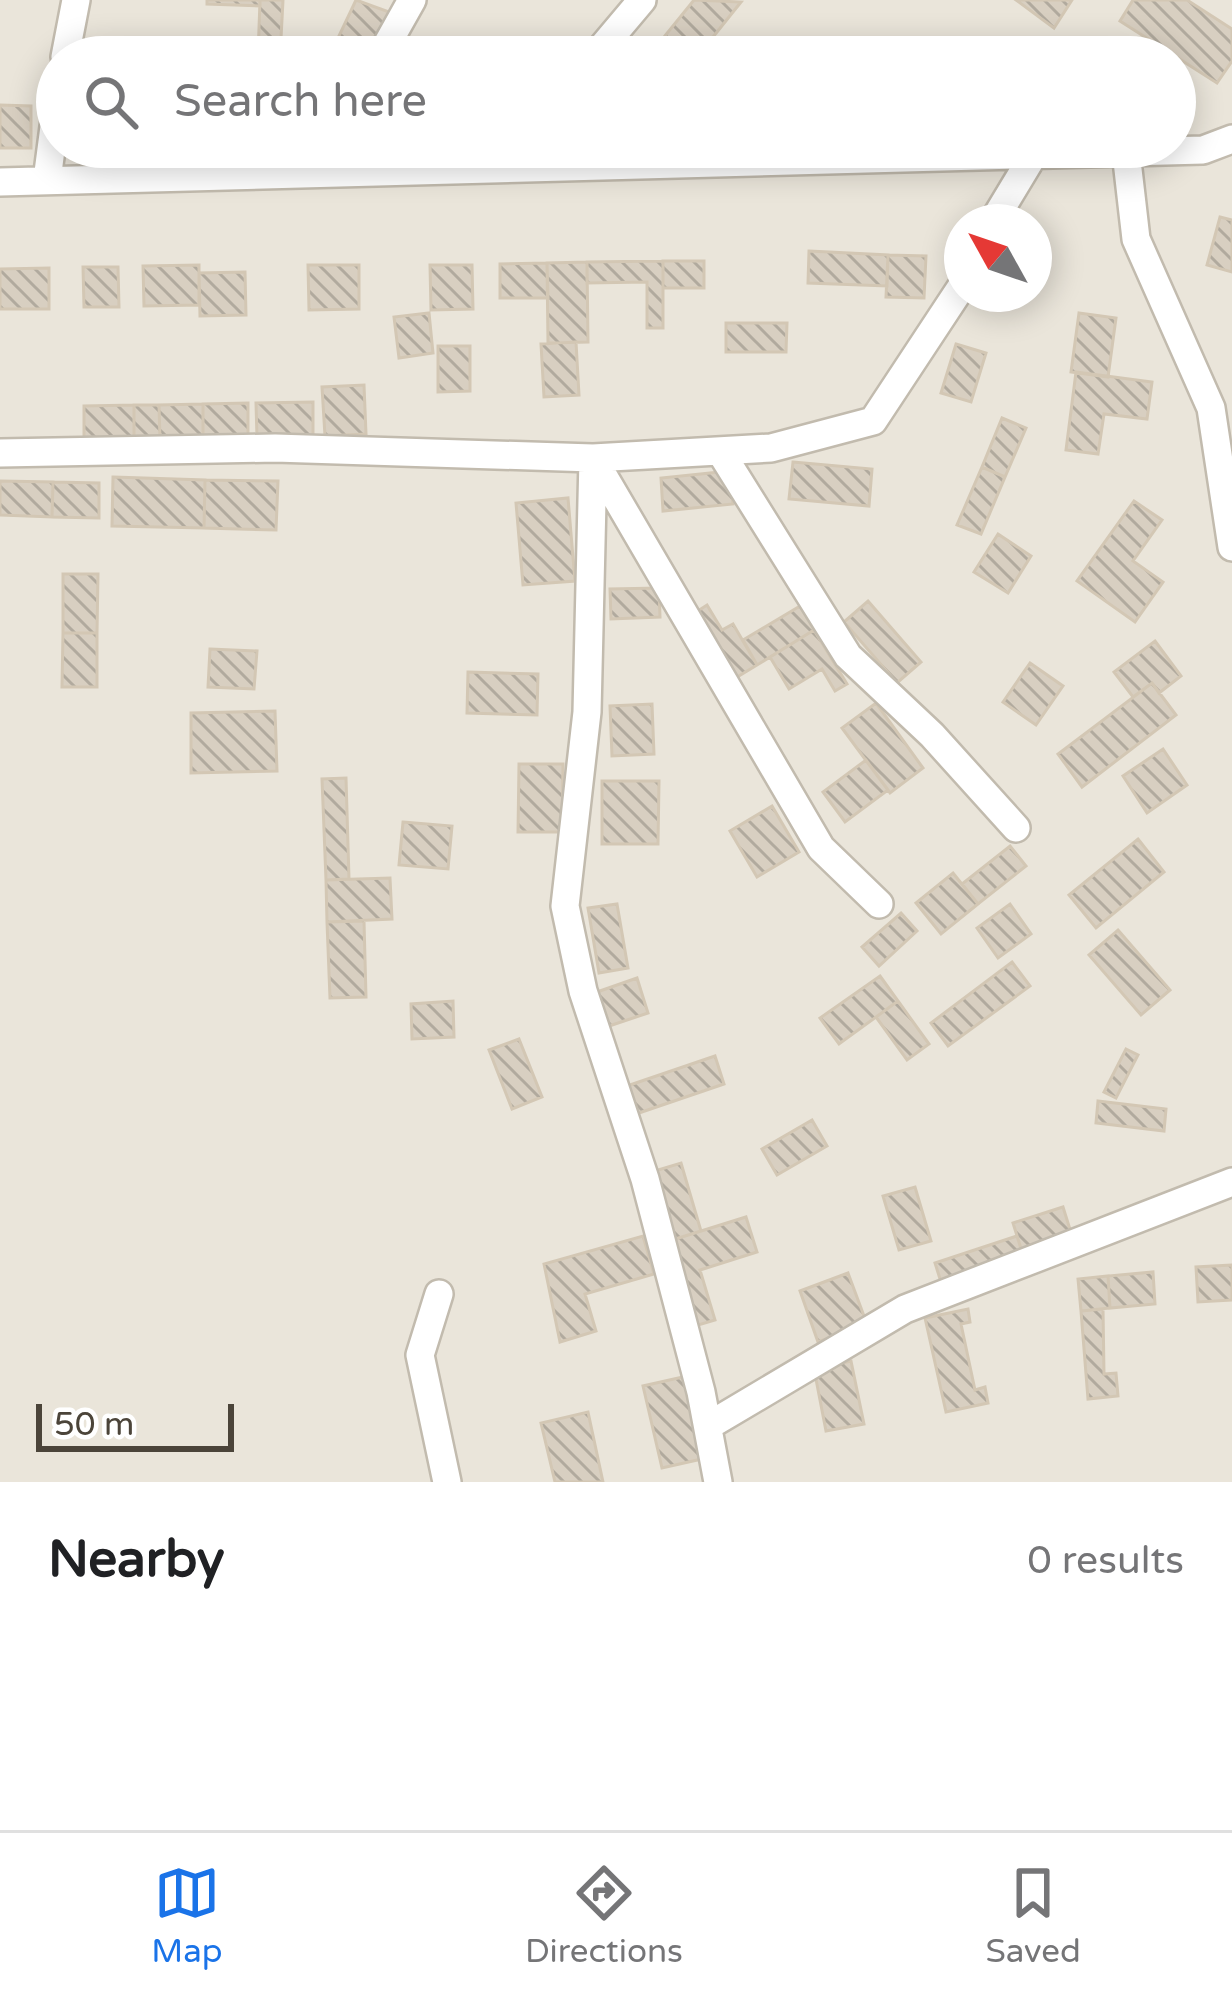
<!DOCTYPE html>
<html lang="en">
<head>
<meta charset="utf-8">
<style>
	body { margin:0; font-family:"Varela Round",sans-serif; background:#f6f6f6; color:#202124 }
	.compass { position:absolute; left:944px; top:204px; width:108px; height:108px; border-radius:50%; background:#fff; box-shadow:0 6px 30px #0003; rotate:310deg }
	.scale { position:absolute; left:36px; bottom:30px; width:198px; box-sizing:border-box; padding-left:12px; border:6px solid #4b4439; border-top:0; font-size:33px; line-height:42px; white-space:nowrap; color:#4b4439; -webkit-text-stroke:9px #fff; paint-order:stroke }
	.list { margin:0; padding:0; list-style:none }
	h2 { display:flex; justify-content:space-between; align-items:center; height:156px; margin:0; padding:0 48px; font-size:51px }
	h2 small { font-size:39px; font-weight:400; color:#757577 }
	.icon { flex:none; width:66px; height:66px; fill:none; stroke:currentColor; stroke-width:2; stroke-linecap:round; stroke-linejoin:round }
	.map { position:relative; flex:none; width:1232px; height:1482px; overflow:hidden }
	.search { position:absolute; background:#fff; box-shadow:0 6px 30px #0003; left:36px; right:36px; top:36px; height:132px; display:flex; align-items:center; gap:30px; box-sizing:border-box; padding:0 42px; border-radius:66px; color:#757577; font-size:45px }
	.sheet { height:348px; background:#fff }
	nav { display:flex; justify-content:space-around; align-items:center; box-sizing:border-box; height:168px; border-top:3px solid #e0e0e0; background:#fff; font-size:33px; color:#757577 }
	nav a { display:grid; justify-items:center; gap:6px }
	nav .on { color:#1a73e8 }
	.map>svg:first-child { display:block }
	.residential { fill:#eae5da; fill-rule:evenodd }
	.building { fill:url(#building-back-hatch); stroke:#d3c7b4; stroke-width:3 }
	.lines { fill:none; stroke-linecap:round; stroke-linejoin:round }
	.minor-casing { stroke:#c2bbae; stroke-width:32 }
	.minor { stroke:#fff; stroke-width:27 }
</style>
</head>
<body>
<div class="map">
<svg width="1232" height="1482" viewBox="0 0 1232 1482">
	<defs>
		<pattern id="building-back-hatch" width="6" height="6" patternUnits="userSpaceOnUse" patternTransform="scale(3)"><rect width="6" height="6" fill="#d8cfc1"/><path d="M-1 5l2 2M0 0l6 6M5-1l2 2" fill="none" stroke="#b1aa9e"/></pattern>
	</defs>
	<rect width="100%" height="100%" fill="#f6f3ec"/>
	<path class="residential" d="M0 0H1232V1482H0ZM57 57H1175V147H57ZM962 222H1034V294H962Z"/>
	<path class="building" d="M207 0H260V6L207 4Z
		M260 0H283L280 57H258Z
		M356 0 392 13 369 57H329Z
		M694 0 741 2 697 57H690L664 37Z
		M1016 0H1072L1054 28Z
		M1133 0H1187L1232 29V61L1217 83 1120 21Z
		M0 105 31 106V148H0Z
		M1220 217 1232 220V272L1207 265Z
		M809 251 888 255 887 286 808 283Z
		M888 255 926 256 924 298 886 297Z
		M663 261H704V288H663Z
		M663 261V328H647V282L587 283V262Z
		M587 262 588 342 548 343 547 263Z
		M547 263 548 298H500V264Z
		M199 265V305L144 306 143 266Z
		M308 265H359V309L309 310Z
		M430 265H472L473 309 431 310Z
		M83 267H118L119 307H84Z
		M49 268V309H0V269Z
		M245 272 246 315 200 316 199 273Z
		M429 313 433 353 399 358 394 317Z
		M1079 313 1116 318 1108 377 1071 372Z
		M726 323H787L786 352H726Z
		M576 342 579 395 544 397 541 344Z
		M956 344 986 353 971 402 941 393Z
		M438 346H470V391L438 392Z
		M1076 372 1152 382 1147 419 1104 414 1098 454 1066 450Z
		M364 385 366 434 325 436 322 387Z
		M313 402V437L257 438 256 403Z
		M248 403V438L203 439V404Z
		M203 404V439L160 440 159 405Z
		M134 405V440L84 441V406Z
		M134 405H159L160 440H134Z
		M1002 418 1026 428 1005 477 982 467Z
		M793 462 872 469 869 506 789 499Z
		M982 467 1005 477 981 534 957 525Z
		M730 471 733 504 663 511 661 478Z
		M113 477 205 480 204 528 112 526Z
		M205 480 278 481 276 530 204 528Z
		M0 481 53 482 52 517 0 515Z
		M53 482 99 483V518L52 517Z
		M568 498 575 581 523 585 516 503Z
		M1134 501 1162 520 1133 561 1163 582 1135 622 1077 581Z
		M998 534 1031 556 1008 593 974 572Z
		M63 574H98L97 633H63Z
		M659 588 660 617 611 619 610 589Z
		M868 601 921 662 897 683 844 622Z
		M707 605 722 630 733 624 757 665 729 682 690 616Z
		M800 606 814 630 757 665 743 640Z
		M814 630 847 684 835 691 822 669 789 689 770 657Z
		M63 633H97V687H62Z
		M1155 641 1181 676 1159 693 1152 683 1133 697 1114 672Z
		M210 649 257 651 254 689 208 687Z
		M1030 663 1063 686 1036 725 1003 702Z
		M468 672 538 674 537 715 467 713Z
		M1152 683 1176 715 1082 787 1058 754Z
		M876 703 923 768 890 793 842 728Z
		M652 704 654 754 612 756 610 706Z
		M275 711 277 771 191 773V713Z
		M1163 749 1187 785 1147 813 1123 776Z
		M866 760 888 790 845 822 823 792Z
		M519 764H563L562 832H518Z
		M346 778 349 879 326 880 322 779Z
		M602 781H659L658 844H602Z
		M772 806 799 852 757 877 730 831Z
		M403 822 452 826 448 869 399 865Z
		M1138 839 1164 872 1096 928 1069 895Z
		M1010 846 1026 866 978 904 962 884Z
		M953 873 978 904 941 934 916 903Z
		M390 878 392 919 327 922 326 880Z
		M617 904 628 968 599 973 588 908Z
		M1010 904 1031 934 998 958 977 928Z
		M901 913 917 931 879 966 862 947Z
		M364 921 366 997 330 998 327 922Z
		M1118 930 1170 990 1141 1015 1089 955Z
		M1012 962 1030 986 948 1046 931 1023Z
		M880 976 898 1001 839 1044 820 1018Z
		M637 978 648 1013 609 1026 597 992Z
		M453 1001 454 1037 412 1039 411 1004Z
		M898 1001 929 1044 907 1060 876 1017Z
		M519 1039 542 1097 512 1109 489 1050Z
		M1126 1049 1138 1055 1116 1098 1104 1092Z
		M715 1056 724 1084 633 1115 624 1087Z
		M1098 1101 1166 1109 1164 1131 1096 1123Z
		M812 1120 827 1146 777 1175 762 1149Z
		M681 1163 701 1231 669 1241 648 1173Z
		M915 1187 931 1241 899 1250 883 1196Z
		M1063 1207 1073 1239 1023 1255 1013 1223Z
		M746 1217 757 1252 700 1270 715 1320 695 1326 669 1241Z
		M643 1236 654 1274 585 1294 596 1331 560 1342 544 1264Z
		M1017 1236 1023 1255 941 1282 935 1263Z
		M1232 1265V1300L1198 1302 1196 1267Z
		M1153 1272 1155 1304 1110 1308 1108 1276Z
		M848 1273 867 1324 818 1342 800 1291Z
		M1108 1276 1110 1308 1081 1311 1078 1279Z
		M968 1309 970 1322 961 1324 975 1390 985 1387 988 1403 946 1412 925 1318Z
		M1103 1309 1104 1374 1116 1373 1118 1396 1088 1399 1081 1311Z
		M851 1361 864 1424 826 1431 814 1369Z
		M687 1376 706 1458 662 1468 643 1386Z
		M588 1412 603 1482H555L541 1423Z"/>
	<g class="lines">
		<defs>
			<path id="minor" d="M65 57 76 0
				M380 57 412 0
				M594 57 642 0
				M1126 152 1136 239 1211 408 1232 547
				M47 180 57 104
				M0 182 1203 150 1232 139
				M993 222 1034 154
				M720 451 848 656 932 735 1016 828
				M0 453 275 448 593 458 771 448 873 421 962 286
				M439 1294 420 1355 447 1482
				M708 1426 905 1309 1232 1182
				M718 1482 701 1392 645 1179 583 991 565 906 587 712 593 458 821 848 879 904"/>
		</defs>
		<use href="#minor" class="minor-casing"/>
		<use href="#minor" class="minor"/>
	</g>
</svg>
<svg class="compass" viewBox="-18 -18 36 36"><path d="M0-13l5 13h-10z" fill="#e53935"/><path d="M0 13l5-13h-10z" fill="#757577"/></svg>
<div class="scale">50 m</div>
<div class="search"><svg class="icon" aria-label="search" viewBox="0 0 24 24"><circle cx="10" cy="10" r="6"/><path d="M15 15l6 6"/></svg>Search here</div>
</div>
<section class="sheet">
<h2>Nearby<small>0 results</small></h2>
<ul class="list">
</ul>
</section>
<nav>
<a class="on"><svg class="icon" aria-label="map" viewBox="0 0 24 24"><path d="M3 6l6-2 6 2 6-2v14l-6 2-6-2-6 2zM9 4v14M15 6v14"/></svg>Map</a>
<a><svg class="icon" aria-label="directions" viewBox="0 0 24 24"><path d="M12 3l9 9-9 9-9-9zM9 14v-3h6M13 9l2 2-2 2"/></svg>Directions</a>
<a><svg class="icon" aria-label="saved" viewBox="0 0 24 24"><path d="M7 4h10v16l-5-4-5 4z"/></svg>Saved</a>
</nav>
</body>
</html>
